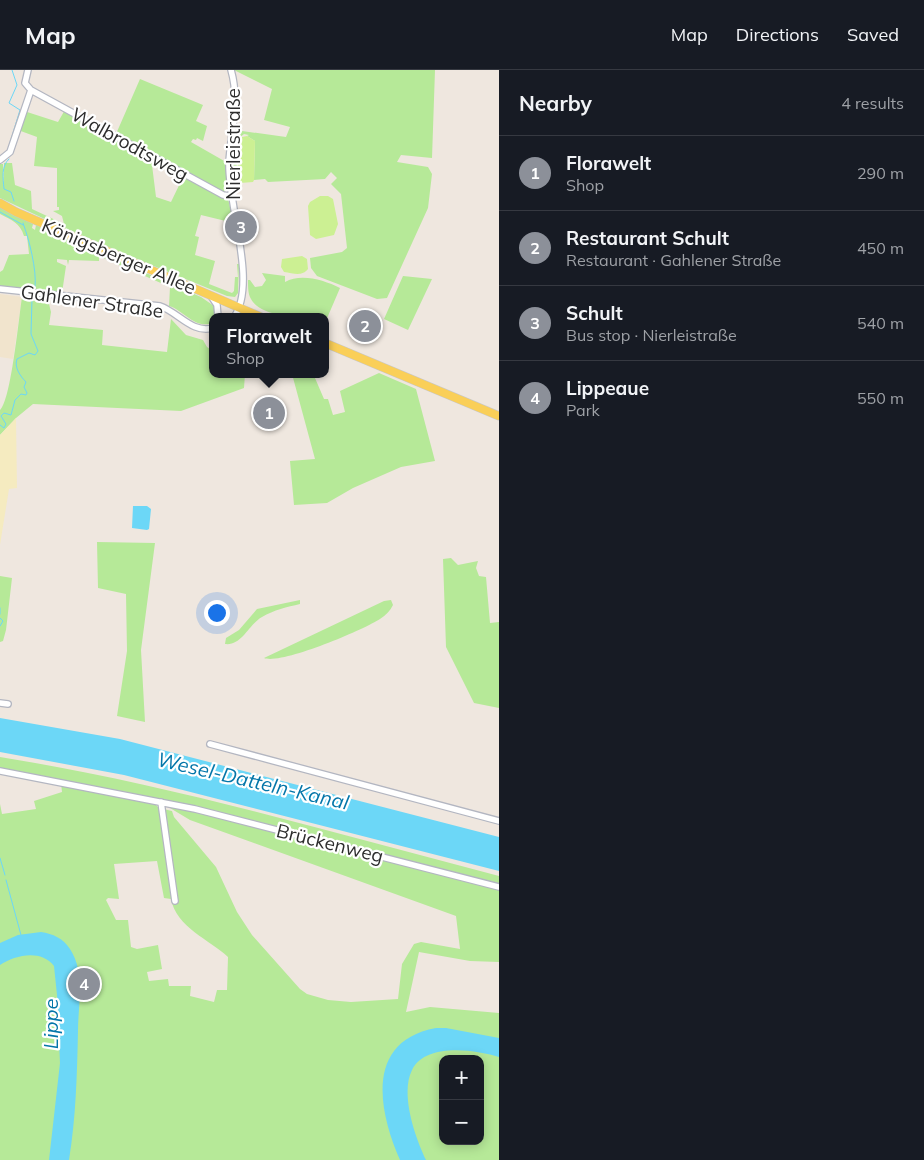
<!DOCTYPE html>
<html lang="en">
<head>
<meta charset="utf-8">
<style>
	body { margin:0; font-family:Mulish,sans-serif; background:#20242c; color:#f1f3f6 }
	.controls { position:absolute; right:15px; bottom:15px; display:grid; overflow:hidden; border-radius:10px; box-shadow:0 2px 12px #0003 }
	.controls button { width:45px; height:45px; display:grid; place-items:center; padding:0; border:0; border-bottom:1px solid #363941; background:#171b24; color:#f1f3f6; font:25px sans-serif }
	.you { position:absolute; left:216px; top:542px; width:18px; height:18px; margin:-12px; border:4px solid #fff; border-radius:50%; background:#1a73e8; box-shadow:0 0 0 8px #1a73e833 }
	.badge { display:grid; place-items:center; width:32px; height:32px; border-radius:50%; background:#8c9099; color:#fff; font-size:16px; font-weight:700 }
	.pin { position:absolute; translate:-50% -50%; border:2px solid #fff; box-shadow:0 1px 5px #0006 }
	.popup { position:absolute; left:209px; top:243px; width:120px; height:65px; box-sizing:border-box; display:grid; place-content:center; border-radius:10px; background:#171b24; filter:drop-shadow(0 1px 4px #0005); font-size:16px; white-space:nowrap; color:#9ea1a6 }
	.popup b { font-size:19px; color:#f1f3f6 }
	.popup::after { content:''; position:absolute; left:50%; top:100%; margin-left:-10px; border:10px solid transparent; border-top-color:#171b24 }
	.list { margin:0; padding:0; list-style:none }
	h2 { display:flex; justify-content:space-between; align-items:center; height:65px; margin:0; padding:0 20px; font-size:21px }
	h2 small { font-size:16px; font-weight:400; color:#9ea1a6 }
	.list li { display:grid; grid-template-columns:32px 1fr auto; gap:15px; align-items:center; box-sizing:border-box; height:75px; padding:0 20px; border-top:1px solid #363941 }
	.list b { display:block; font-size:19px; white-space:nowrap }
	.list p { margin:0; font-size:16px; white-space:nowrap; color:#9ea1a6 }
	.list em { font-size:16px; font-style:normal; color:#9ea1a6 }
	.map { position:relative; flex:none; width:499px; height:1090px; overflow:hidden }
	header { display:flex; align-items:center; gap:30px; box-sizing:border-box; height:70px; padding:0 25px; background:#171b24; border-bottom:1px solid #363941 }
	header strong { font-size:24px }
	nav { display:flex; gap:28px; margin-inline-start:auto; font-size:18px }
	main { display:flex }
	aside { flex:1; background:#171b24 }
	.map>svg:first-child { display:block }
	.education { fill:#f1e4cd }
	.green { fill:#b6e998; fill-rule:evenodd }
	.sand { fill:#f5ebc0 }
	.pitch { fill:#ccf093 }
	.water { fill:#6cd7f7 }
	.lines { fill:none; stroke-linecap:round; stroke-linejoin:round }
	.stream { stroke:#6cd7f7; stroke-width:1 }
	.minor-casing { stroke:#b3b6c1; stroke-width:8 }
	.major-casing { stroke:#c8c8c8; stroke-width:9 }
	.minor { stroke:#fff; stroke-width:5.5 }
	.major { stroke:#facf58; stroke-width:8 }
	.labels { text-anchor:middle; stroke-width:4.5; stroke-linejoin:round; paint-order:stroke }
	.street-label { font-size:19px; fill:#2d2d2d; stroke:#fff }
	.water-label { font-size:20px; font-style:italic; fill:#0476a9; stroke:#fff }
</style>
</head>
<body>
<header>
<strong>Map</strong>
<nav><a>Map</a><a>Directions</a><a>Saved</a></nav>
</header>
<main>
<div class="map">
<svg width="499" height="1090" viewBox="0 0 499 1090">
	<rect width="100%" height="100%" fill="#efe7df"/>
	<path class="education" d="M0 224 22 227 13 289 0 287Z"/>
	<path class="green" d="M234 0H435L432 88 401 85 397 92 428 97 432 104 428 138 387 228 377 229 317 206 311 198 310 188 342 182 347 178 341 124 331 114 337 108 331 102 325 109 268 112 265 109 254 110 255 71 247 66 249 65 244 64 239 68 235 114H232L231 92 235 60 286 67 290 57 264 50 272 19Z
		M140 9 203 35 196 51 207 56 203 71 197 68 196 70 193 69 191 72 226 92V121L222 122 116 64Z
		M66 38 151 87 156 127 171 132 184 105 228 129 234 153 201 145 195 166 199 167 195 185 215 191 209 214 232 223 234 221 235 207H238L237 194H239L238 223 235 227 227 226 83 167 0 128V94H3L4 119V93H12L15 115 31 121 32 139 64 154 62 146 53 141 59 140V137H57V98L34 96 37 67 18 60 24 41 58 52Z
		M0 137 33 154 32 158 35 160 36 155 201 227 214 236V247L209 254C193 257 183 240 169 236L170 217 99 186V191L69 190 68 195 67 190 57 189V192L66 196 62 223 0 216V202L3 200 9 185 29 184 27 166H24C20 153 12 150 0 144Z
		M262 203 285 206V212C301 203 324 210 340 218L325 253V247C306 247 262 249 251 229 248 224 248 217 248 210H250L255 217 262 216 266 210Z
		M403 206 432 209 408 260 384 249Z
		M22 227 48 230 51 242 49 255 103 260 102 275 167 282 171 249 186 265 203 270 207 277 213 281V304H245L244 318 181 341 33 334 16 348 0 365V340C11 331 19 246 22 227Z
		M379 303 416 319 435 391 401 397 353 418 327 433 294 435 290 391 315 389 292 304H320L315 308 324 329H328L333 345 345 342 340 321Z
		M97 472 155 473 141 580 145 652 117 646 127 581 126 524 98 518Z
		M451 488 458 495 478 491 476 498 479 506 486 507 490 553 499 552V638L474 633 446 577 443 489Z
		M0 506 12 508 6 560 3 571 0 572Z
		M300 530V534C287 537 274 540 262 547 248 555 242 576 225 574L226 568 239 560 257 539Z
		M391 530 393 535C390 541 386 545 380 549 363 560 281 595 264 588L384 531Z
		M0 687C169 714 334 763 499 806V815L156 729 0 699Z
		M61 713 154 733 159 738 172 741 174 747 216 797 237 842 252 865 300 919 307 924 328 930 351 932 398 929 402 894 414 874 421 872 460 879 456 846 190 750 165 735 199 742 499 819V892L470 891 419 882 406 942 430 937 499 943V1090H0V734L2 744 36 739 34 731 62 722ZM157 791 164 828 171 829C176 857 210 870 228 887L227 920H217L214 932 190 926 191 916H169L168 909 149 911 147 902 162 899 158 875 137 879 131 877 128 850H116L106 830 108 828 119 829 114 794ZM443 989H480V1071H443Z"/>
	<path class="sand" d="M16 348 17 418 9 419 0 475V365Z"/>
	<path class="pitch" d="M247 66 255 71 254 110 253 112 240 113 237 110 239 72 242 67Z
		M320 126H328L333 129 338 154 334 165 316 169 310 165 308 136 310 132Z
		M302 186 307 189 308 199C302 207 293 203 284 202L281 197 282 189Z"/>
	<path class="water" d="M133 436H147L151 439 149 459 147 460 132 458Z
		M0 648 120 669 499 767V801L124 705 0 682Z
		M41 862C53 864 63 868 70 879 86 904 78 933 78 961 77 1005 76 1047 69 1090H49L60 993 57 925 54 896C41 879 15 885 0 895V873L18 865Z
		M436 958H446L499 968V987C476 980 426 972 412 1000 400 1024 415 1067 426 1090H400C378 1040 365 971 436 958Z"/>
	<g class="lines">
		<path class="stream" d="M9 76 20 40 9 33 17 15 12 0
			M9 89C1 96 3 108 4 119L11 122 14 131
			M0 142 23 155
			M23 153C29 169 37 200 35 217
			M0 355 4 358 6 354 1 346 4 343 11 345 15 330 21 324 26 325 27 323 24 317 26 312C20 306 14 297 17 289L29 283 35 285 38 281 31 264 32 229
			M0 538V544
			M0 548 3 551 0 556
			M373 720 499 754
			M0 788 5 805
			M6 810 21 865"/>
		<defs>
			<path id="minor" d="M231 0C240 31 231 60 229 92 227 134 258 213 234 247
				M31 20 223 125 230 126
				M0 90 10 82 31 20 25 13 28 0
				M0 219 160 236C178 242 192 264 213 258
				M211 226 217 235 218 247
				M0 633 8 634
				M210 674 499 751
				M0 701 195 739 499 817
				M161 732 175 831"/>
			<path id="major" d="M0 133 16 142 261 247
				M325 273 499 346"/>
		</defs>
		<use href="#minor" class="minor-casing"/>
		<use href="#major" class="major-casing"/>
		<use href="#minor" class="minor"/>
		<use href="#major" class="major"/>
	</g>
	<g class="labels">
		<g class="street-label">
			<text transform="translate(130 74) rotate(29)" y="7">Walbrodtsweg</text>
			<text transform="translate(233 74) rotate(-90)" y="7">Nierleistraße</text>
			<text transform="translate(119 186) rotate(23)" y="7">Königsberger Allee</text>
			<text transform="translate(92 231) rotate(8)" y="7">Gahlener Straße</text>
			<text transform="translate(330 773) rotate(14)" y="7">Brückenweg</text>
		</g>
		<g class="water-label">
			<text transform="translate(253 711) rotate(13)" y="7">Wesel-Datteln-Kanal</text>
			<text transform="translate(51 954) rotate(-90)" y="7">Lippe</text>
		</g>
	</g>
</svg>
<div class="controls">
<button>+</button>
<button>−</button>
</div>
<div class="you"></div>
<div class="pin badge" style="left:269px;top:343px">1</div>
<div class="popup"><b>Florawelt</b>Shop</div>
<div class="pin badge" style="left:365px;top:256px">2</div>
<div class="pin badge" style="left:241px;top:157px">3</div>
<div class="pin badge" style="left:84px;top:914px">4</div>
</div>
<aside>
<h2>Nearby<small>4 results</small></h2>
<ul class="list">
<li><span class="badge">1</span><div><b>Florawelt</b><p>Shop</p></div><em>290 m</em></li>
<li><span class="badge">2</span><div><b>Restaurant Schult</b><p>Restaurant · Gahlener Straße</p></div><em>450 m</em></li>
<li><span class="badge">3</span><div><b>Schult</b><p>Bus stop · Nierleistraße</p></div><em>540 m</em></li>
<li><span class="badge">4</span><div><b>Lippeaue</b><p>Park</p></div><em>550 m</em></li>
</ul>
</aside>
</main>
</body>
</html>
